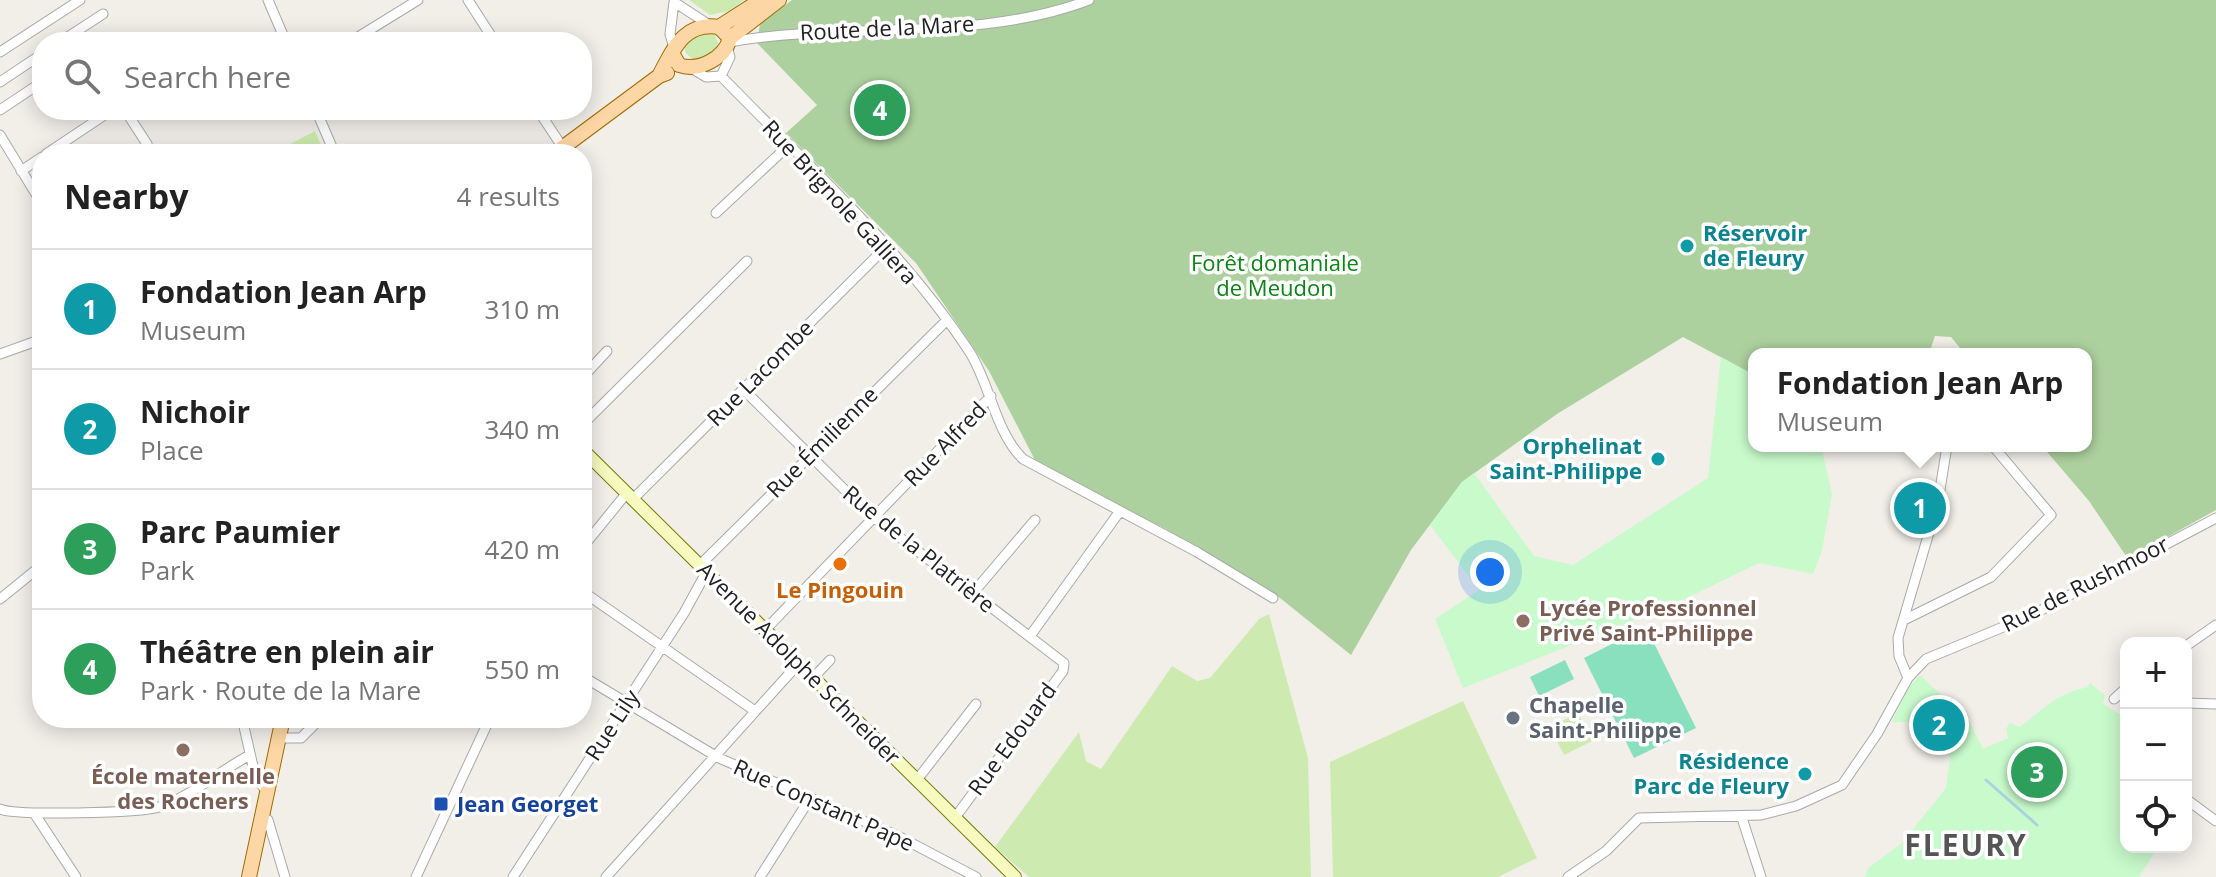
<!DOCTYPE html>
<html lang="en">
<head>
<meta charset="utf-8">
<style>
	body { margin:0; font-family:"Open Sans",sans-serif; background:#f2f2f2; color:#222 }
	.controls { position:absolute; right:24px; bottom:24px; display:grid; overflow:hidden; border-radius:16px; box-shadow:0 4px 20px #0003 }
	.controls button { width:72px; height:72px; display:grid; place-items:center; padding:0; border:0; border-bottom:2px solid #e0e0e0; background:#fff; color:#222; font:40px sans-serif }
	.you { position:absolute; left:1490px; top:572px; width:28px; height:28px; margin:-20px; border:6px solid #fff; border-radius:50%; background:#1a73e8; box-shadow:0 0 0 12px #1a73e833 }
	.badge { display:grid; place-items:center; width:52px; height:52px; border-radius:50%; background:#0b8043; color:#fff; font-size:26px; font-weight:700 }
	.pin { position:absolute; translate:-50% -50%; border:4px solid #fff; box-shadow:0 2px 8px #0006 }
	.popup { position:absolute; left:1748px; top:348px; width:344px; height:104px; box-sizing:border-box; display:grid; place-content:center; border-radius:16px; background:#fff; filter:drop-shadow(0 2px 6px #0005); font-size:26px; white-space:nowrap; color:#767676 }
	.popup b { font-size:30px; color:#222 }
	.popup::after { content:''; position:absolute; left:50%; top:100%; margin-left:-16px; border:16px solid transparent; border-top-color:#fff }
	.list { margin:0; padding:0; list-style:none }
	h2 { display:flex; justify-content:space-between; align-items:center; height:104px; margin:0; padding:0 32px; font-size:34px }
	h2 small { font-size:26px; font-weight:400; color:#767676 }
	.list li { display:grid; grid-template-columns:52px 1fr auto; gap:24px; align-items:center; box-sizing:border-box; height:120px; padding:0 32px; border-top:2px solid #e0e0e0 }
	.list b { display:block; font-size:30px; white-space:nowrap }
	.list p { margin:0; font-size:26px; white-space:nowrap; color:#767676 }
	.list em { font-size:26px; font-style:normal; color:#767676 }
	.icon { flex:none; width:44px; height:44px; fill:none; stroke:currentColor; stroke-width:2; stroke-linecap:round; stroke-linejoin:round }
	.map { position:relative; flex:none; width:2216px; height:877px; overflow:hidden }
	.search { position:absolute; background:#fff; box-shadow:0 4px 20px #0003; left:32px; top:32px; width:560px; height:88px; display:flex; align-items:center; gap:20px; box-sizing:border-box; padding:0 28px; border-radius:32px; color:#767676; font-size:30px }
	.panel { position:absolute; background:#fff; box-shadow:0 4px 20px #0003; left:32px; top:144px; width:560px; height:584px; border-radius:32px }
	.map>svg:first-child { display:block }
	.grass { fill:#cdebb0 }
	.forest { fill:#add19e }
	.park { fill:#c8facc }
	.pitch { fill:#88e0be }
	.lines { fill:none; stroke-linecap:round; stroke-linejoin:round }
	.stream { stroke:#aad3df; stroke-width:3 }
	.street-casing { stroke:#a9a9a9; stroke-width:11 }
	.secondary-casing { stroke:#707d05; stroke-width:14 }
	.primary-casing { stroke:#a06b00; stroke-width:16 }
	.street { stroke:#fff; stroke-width:9 }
	.secondary { stroke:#f7fabf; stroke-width:12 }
	.primary { stroke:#fcd6a4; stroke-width:14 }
	.culture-dot { fill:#0f9aa8; stroke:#fff; stroke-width:3 }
	.food-dot { fill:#e8710a; stroke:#fff; stroke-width:3 }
	.education-dot { fill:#8d6e63; stroke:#fff; stroke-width:3 }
	.worship-dot { fill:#6b7280; stroke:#fff; stroke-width:3 }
	.transit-dot { fill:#1a4fb4; stroke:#fff; stroke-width:3 }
	.labels { text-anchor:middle; stroke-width:7; stroke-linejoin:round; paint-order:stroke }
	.street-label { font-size:22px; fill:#222; stroke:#fff }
	.culture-label { font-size:22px; font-weight:bold; fill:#0d838f; stroke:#fff; text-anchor:end }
	.park-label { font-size:22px; fill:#0c8416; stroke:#fff }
	.food-label { font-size:22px; font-weight:bold; fill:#c56008; stroke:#fff }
	.education-label { font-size:22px; font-weight:bold; fill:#785e54; stroke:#fff; text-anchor:start }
	.worship-label { font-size:22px; font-weight:bold; fill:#5b616d; stroke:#fff; text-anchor:start }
	.transit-label { font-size:22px; font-weight:bold; fill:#164399; stroke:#fff; text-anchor:start }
	.district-label { font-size:30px; font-weight:bold; letter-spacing:2px; fill:#555; stroke:#fff }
</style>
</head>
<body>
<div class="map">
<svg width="2216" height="877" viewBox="0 0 2216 877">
	<rect width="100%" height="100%" fill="#f2efe9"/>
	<path class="grass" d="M689 0H744L729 11 710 15Z
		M701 33H714L719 45 710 55 692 59 685 52V45Z
		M315 131 325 154H271Z
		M1269 614 1308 758 1311 877H1029L995 847 1079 732 1086 761 1101 769 1172 666 1197 681 1210 678 1259 619Z
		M1463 701 1537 858 1498 877H1333L1330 762Z
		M1578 713 1592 741 1564 755 1550 727Z"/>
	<path class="forest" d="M792 0H2216V510L2128 559 2089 501 2042 446H2086V354H1965L1951 337 1935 336 1929 354H1754V375L1683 337 1557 414 1462 482 1411 550 1351 655 1275 594 1166 529 1037 464 989 371 916 263 786 133 817 105 757 43 760 24Z"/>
	<path class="park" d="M860 109a20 20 0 1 1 40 0a20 20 0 1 1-40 0Z
		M1721 357 1754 375V446H1821L1832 494 1822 551 1813 574 1759 563 1670 606 1463 688 1435 619 1479 590 1430 525 1462 482 1474 473 1534 556 1573 565 1708 478Z
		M1920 675 1969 721 1983 749 2008 738 2006 729 2010 723 2020 727C2046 707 2054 695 2088 687L2090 683 2105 695 2103 704 2126 718V847H2158L2139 877H1865L1868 868 1901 844 1946 788 1950 758 1944 733 1908 722H1892L1906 691Z"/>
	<path class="pitch" d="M1646 627 1696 728 1634 758 1584 658Z
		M1565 660 1574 679 1539 696 1530 677Z"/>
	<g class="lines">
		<path class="stream" d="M1986 780 2037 825"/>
		<defs>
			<path id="street" d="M268 0 286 42
				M468 0 495 42
				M674 2 711 26
				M60 42 103 14
				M350 42 418 0
				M730 42C848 21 976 43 1089 0
				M674 48 670 34 674 2
				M0 52 80 0
				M691 68 706 77 721 76 730 57 727 47
				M721 76C806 164 901 248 969 351 990 383 995 432 1023 459L1197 552 1273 598
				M0 82 42 54
				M0 110 42 82
				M125 110 147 144 138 154
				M316 110 335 154
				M538 110 563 148
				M0 135 42 204
				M46 154 112 110
				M21 171 42 157
				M716 213 788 146
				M0 354 42 339
				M582 378 607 351
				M744 390 868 513 1064 663 1063 671 954 819
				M582 425 747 261
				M632 500 887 246
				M582 548 626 494
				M701 564 945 322
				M582 591 755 711
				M973 593 1035 520
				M0 599 42 565
				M1904 620 1991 577 2051 515 1993 446
				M765 630 991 396
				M1030 636 1120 511
				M2186 646 2216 625
				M582 676 719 758 900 837 976 877
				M813 678 830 660
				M1908 678 1899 656 1898 638 1938 502 1947 446
				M2114 699 2126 688
				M2186 703 2216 704
				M242 718 255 775 263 787 270 786
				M279 738H301L321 718
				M916 781 976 704
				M2186 799 2216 821
				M0 809C16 816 140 813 159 807 185 800 223 769 250 755
				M34 813 76 877
				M261 816 268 820 285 877
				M1742 818 1761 877
				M416 877 490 718
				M513 877 684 613 707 571
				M606 877 799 663
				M760 877 809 800
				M1568 877 1606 851 1639 818 1761 815 1796 806 1842 785 1877 734 1908 678 1926 659 2032 615 2216 518"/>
			<path id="secondary" d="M582 449 1015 877"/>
			<path id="primary" d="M719 27 761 0
				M730 38 779 0
				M659 76C673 50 684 21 719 27L730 38C725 58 699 72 679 65L672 53
				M554 154 659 76 667 73
				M249 877 283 718"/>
		</defs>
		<use href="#street" class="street-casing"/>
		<use href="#secondary" class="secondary-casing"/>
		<use href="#primary" class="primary-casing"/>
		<use href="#street" class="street"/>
		<use href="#secondary" class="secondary"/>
		<use href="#primary" class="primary"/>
	</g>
	<g class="culture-dot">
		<circle cx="1687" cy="246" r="8"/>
		<circle cx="1658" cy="459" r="8"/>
		<circle cx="1805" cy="774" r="8"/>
	</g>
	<circle class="food-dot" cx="840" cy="564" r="8"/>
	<g class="education-dot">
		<circle cx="1523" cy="621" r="8"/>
		<circle cx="183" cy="750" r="8"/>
	</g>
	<circle class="worship-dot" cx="1513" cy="718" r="8"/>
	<rect class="transit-dot" x="433" y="796" width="16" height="16" rx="4"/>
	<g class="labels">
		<g class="street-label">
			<text transform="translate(887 28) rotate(-3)" y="8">Route de la Mare</text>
			<text transform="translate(840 202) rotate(47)" y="8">Rue Brignole Galliera</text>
			<text transform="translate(760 373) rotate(-45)" y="8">Rue Lacombe</text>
			<text transform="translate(822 442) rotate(-45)" y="8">Rue Émilienne</text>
			<text transform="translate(945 444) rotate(-46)" y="8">Rue Alfred</text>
			<text transform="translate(919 549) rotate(39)" y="8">Rue de la Platrière</text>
			<text transform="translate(2085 584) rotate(-27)" y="8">Rue de Rushmoor</text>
			<text transform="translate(799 663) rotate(45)" y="8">Avenue Adolphe Schneider</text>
			<text transform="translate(612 725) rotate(-57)" y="8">Rue Lily</text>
			<text transform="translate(1012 739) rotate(-54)" y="8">Rue Edouard</text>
			<text transform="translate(824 805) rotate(24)" y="8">Rue Constant Pape</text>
		</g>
		<g class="culture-label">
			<text x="1703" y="241" text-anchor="start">Réservoir<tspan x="1703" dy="25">de Fleury</tspan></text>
			<text x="1642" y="454">Orphelinat<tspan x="1642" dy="25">Saint-Philippe</tspan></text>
			<text x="1789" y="769">Résidence<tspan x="1789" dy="25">Parc de Fleury</tspan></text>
		</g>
		<g class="park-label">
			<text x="1275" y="271">Forêt domaniale<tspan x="1275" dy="25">de Meudon</tspan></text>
		</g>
		<g class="food-label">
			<text x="840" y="598">Le Pingouin</text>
		</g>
		<g class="education-label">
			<text x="1539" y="616">Lycée Professionnel<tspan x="1539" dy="25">Privé Saint-Philippe</tspan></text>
			<text x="183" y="784" text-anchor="middle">École maternelle<tspan x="183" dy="25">des Rochers</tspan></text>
		</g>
		<g class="worship-label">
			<text x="1529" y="713">Chapelle<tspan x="1529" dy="25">Saint-Philippe</tspan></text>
		</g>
		<g class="transit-label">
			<text x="457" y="812">Jean Georget</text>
		</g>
		<g class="district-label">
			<text x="1966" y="856">FLEURY</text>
		</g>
	</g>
</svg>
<div class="controls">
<button>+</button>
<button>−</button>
<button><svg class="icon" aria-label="locate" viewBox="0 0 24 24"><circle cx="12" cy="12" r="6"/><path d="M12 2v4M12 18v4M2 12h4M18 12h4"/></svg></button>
</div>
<div class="you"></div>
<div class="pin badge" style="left:1920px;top:508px;background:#0f9aa8">1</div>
<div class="popup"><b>Fondation Jean Arp</b>Museum</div>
<div class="pin badge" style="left:1939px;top:725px;background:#0f9aa8">2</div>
<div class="pin badge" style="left:2037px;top:772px;background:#2e9e5b">3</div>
<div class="pin badge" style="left:880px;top:110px;background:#2e9e5b">4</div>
<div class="search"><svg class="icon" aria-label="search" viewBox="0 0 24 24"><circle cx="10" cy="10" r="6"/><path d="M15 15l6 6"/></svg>Search here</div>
<section class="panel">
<h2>Nearby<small>4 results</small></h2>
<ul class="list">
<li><span class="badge" style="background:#0f9aa8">1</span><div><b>Fondation Jean Arp</b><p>Museum</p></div><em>310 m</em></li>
<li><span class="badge" style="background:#0f9aa8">2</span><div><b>Nichoir</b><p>Place</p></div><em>340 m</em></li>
<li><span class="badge" style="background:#2e9e5b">3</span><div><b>Parc Paumier</b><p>Park</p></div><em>420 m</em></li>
<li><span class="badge" style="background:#2e9e5b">4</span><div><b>Théâtre en plein air</b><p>Park · Route de la Mare</p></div><em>550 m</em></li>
</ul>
</section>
</div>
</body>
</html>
